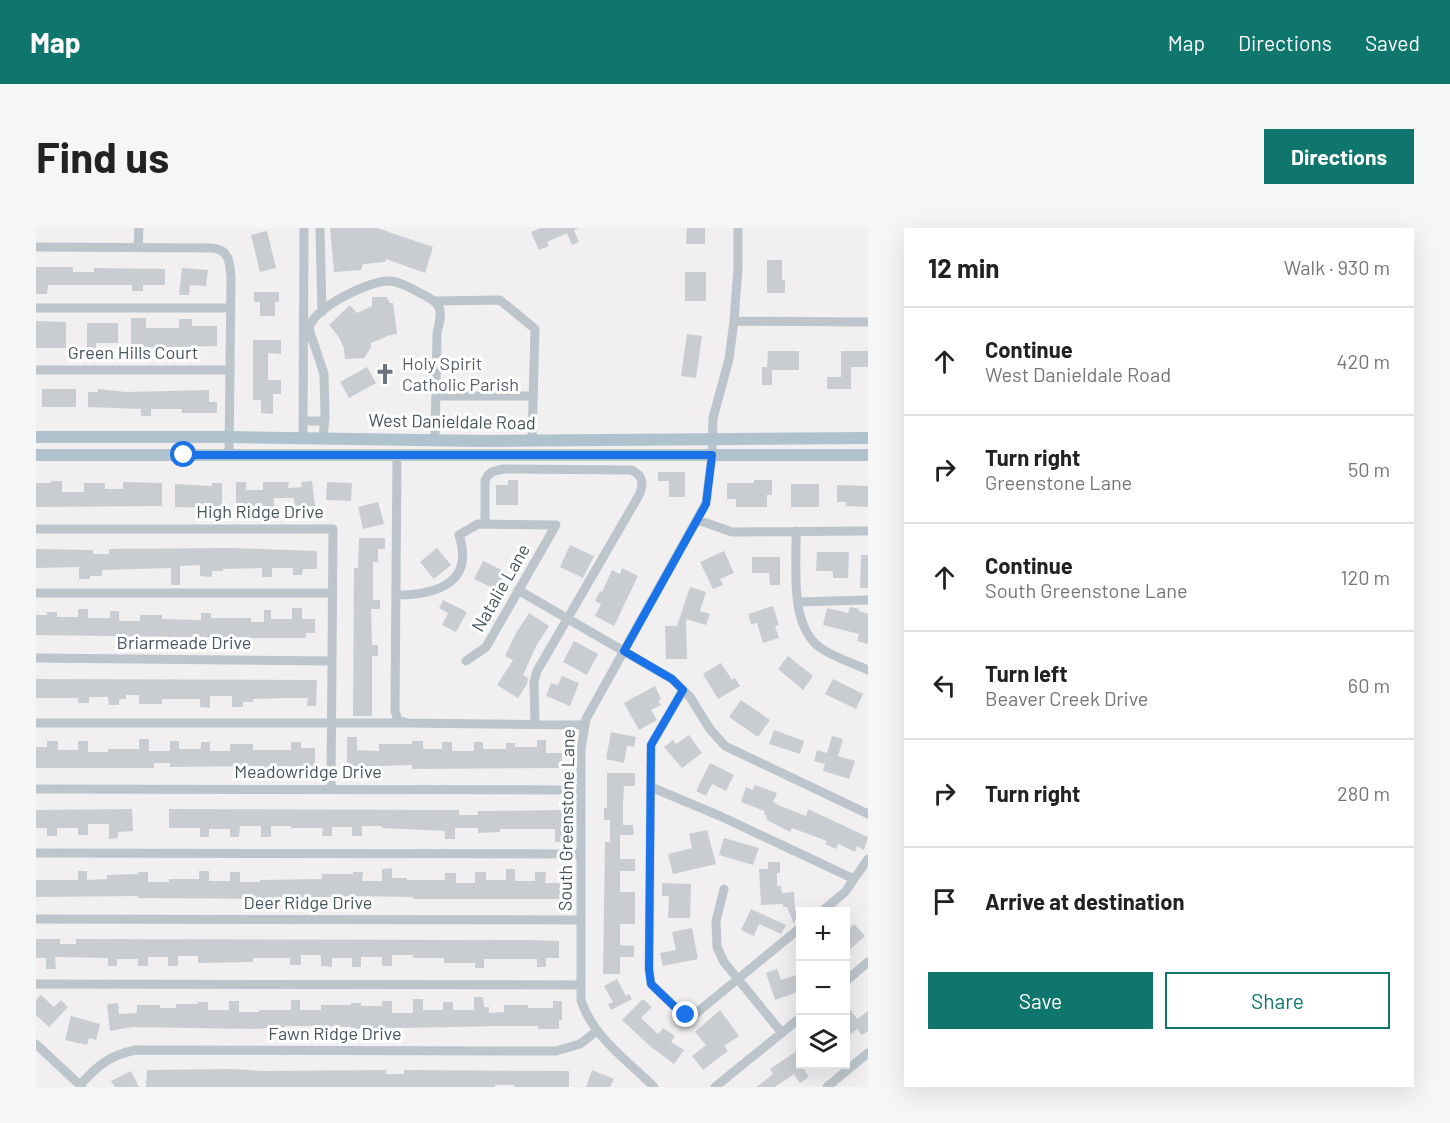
<!DOCTYPE html>
<html lang="en">
<head>
<meta charset="utf-8">
<style>
	body { margin:0; font-family:Barlow,sans-serif; background:#f6f6f6; color:#222 }
	.controls { position:absolute; right:18px; bottom:18px; display:grid; overflow:hidden; border-radius:0px; box-shadow:0 6px 24px #0002 }
	.controls button { width:54px; height:54px; display:grid; place-items:center; padding:0; border:0; border-bottom:2px solid #e0e0e0; background:#fff; color:#222; font:30px sans-serif }
	.stop { position:absolute; width:18px; height:18px; margin:-14px; border:4px solid #1a73e8; border-radius:50%; background:#fff }
	.stop.end { background:#1a73e8; border-color:#fff; box-shadow:0 2px 6px #0008 }
	.list { margin:0; padding:0; list-style:none }
	h2 { display:flex; justify-content:space-between; align-items:center; height:78px; margin:0; padding:0 24px; font-size:26px }
	h2 small { font-size:20px; font-weight:400; color:#767676 }
	.list li { display:grid; grid-template-columns:39px 1fr auto; gap:18px; align-items:center; box-sizing:border-box; height:108px; padding:0 24px; border-top:2px solid #e0e0e0 }
	.list b { display:block; font-size:22px; white-space:nowrap }
	.list p { margin:0; font-size:20px; white-space:nowrap; color:#767676 }
	.list em { font-size:20px; font-style:normal; color:#767676 }
	.actions { display:flex; gap:12px; padding:18px 24px }
	.actions a { flex:1; padding:14px 0; border:2px solid #0f766e; border-radius:0px; text-align:center; font-size:21px; color:#0f766e }
	.actions .main { background:#0f766e; color:#fff }
	.icon { flex:none; width:33px; height:33px; fill:none; stroke:currentColor; stroke-width:2; stroke-linecap:round; stroke-linejoin:round }
	.map { position:relative; flex:none; width:832px; height:859px; overflow:hidden; border-radius:0px }
	header { display:flex; align-items:center; gap:36px; box-sizing:border-box; height:84px; padding:0 30px; background:#0f766e; color:#fff }
	header strong { font-size:28px }
	nav { display:flex; gap:33px; margin-inline-start:auto; font-size:21px }
	.intro { display:flex; align-items:center; justify-content:space-between; box-sizing:border-box; height:144px; padding:0 36px }
	h1 { margin:0; font-size:42px }
	.button { padding:15px 27px; border-radius:0px; background:#0f766e; color:#fff; font-size:21px; font-weight:700 }
	main { display:flex; gap:36px; padding:0 36px }
	aside { flex:1; background:#fff; border-radius:0px; box-shadow:0 6px 24px #0002 }
	.map>svg:first-child { display:block }
	.building { fill:#c9cdd1 }
	.lines { fill:none; stroke-linecap:round; stroke-linejoin:round }
	.minor { stroke:#bbc5cb; stroke-width:9 }
	.major { stroke:#afc2cd; stroke-width:12 }
	.route { stroke:#1a73e8; stroke-width:8 }
	.labels { text-anchor:middle; stroke-width:6; stroke-linejoin:round; paint-order:stroke }
	.street-label { font-size:18px; fill:#47555c; stroke:#fff }
	.worship-label { font-size:18px; fill:#5b616d; stroke:#fff; text-anchor:start }
</style>
</head>
<body>
<header>
<strong>Map</strong>
<nav><a>Map</a><a>Directions</a><a>Saved</a></nav>
</header>
<div class="intro"><h1>Find us</h1><a class="button">Directions</a></div>
<main>
<div class="map">
<svg width="832" height="859" viewBox="0 0 832 859">
	<rect width="100%" height="100%" fill="#f1efef"/>
	<path class="building" d="M294 0H341L397 19 389 45 350 31 349 34 327 36 325 42 298 44Z
		M505 0H543L538 2 543 14 536 17 531 5 511 14 513 18 503 22 495 4Z
		M651 0H669V16H650Z
		M231 3 240 40 224 44 215 7Z
		M731 32H746V52H749V65H731Z
		M0 39H37V44H58V40L129 41V57H107V63H96V57H12L11 66H0Z
		M146 40 172 42 170 58 154 57 153 67H143Z
		M649 44H670V73H649Z
		M218 64H243V74H239V88H224V74H218Z
		M336 69H351L354 75H357L361 106 354 107 335 115V119L328 130 309 131 308 120 303 109 293 97 314 77 321 85 336 78Z
		M95 90H110V100H143V91H156V98H181V118L95 120Z
		M0 93 30 94V120H0Z
		M51 95H82V115H60V120H51Z
		M651 106 666 108 660 150 645 148Z
		M217 112H245V126L232 125V152H245V166H237V186L225 185V172H217Z
		M732 123H763V142H736V157H726V139H731Z
		M805 123H832V139H815V161H791V149H805Z
		M331 139 340 155 313 170 304 154Z
		M6 161H40V179H6Z
		M62 161 90 164 173 162V174H181V185H146V181H115V188H105V181L52 179V164H62Z
		M622 244H649V269H633V253H622Z
		M472 252H482V277H460V257H472Z
		M718 252H736V267H731V279H700V271H691V255H718Z
		M15 253H26V264H48V255H69V261H87V254L126 255V278L0 279V255H15Z
		M276 253 279 278 259 280 258 270H238V280H200V254H210V262H227V254H253L252 260 266 259 265 254Z
		M291 254 316 255 315 273 290 272Z
		M176 255H186V280L139 279V256L176 258Z
		M755 256H783V279H755Z
		M801 257 832 258V279L810 278V274H801Z
		M342 274 348 296 327 301 322 279Z
		M323 310H349V321H342V334H337V372H344V381H335L336 417H342V428H336V488H317L318 340H322Z
		M534 317 558 328 547 350 524 339Z
		M196 320 281 323V341H267L266 347H257V340H236V349H226V340L187 341V343H176V349L164 348V337L144 338V357H135V340L66 342V348H54V351H43V339L0 340V321L57 322V326H73V321Z
		M401 320 415 337 398 351 384 334Z
		M688 323 698 345 684 351 687 357 677 361 664 334Z
		M781 324H813L812 350H797V343H780Z
		M825 327H832V360H824Z
		M716 329H744V357H734L733 345H716Z
		M447 333 470 344 461 362 438 351Z
		M586 340 602 348 578 398 559 388 565 376 559 373 564 363 566 364 576 342 584 346Z
		M654 359 670 364 664 383 674 386 670 397 650 391 651 431H630L629 398H641Z
		M407 372 431 384 420 404 406 397 412 385 403 380Z
		M737 378 743 397 739 398 743 410 727 415 721 395 715 396 712 386Z
		M814 379 823 381V383L832 386V416L821 413 823 406 787 397 791 380 812 385Z
		M256 380H266V391H279V405H270V410H221L0 407V387H11V384H21V389H42V381H52V390H74V383H83V393H104V387H126V391L165 392V385H175V390H215V394H228V382H235V391H256Z
		M493 385 513 398 500 418 487 447 492 450 491 456 482 470 461 457 477 432 469 428 480 405Z
		M538 413 562 426 551 447 527 434Z
		M752 428 777 448 767 462 742 441Z
		M685 435 696 452 699 450 704 458 682 471 667 446Z
		M526 448 543 455 534 478 510 468 515 455 522 457Z
		M0 451 281 452 280 478H271L272 470H251L217 471V474H207V479H196V468H174V480L164 479V471H126V476H103V467H90V471H83V477H73L72 469H53V475H42V470H0Z
		M797 451 827 466 820 481 789 466Z
		M619 458 625 471 622 473 625 477 615 482 621 492 603 502 588 475Z
		M705 472 734 492 722 509 693 489Z
		M738 502 768 513 764 526 733 516Z
		M575 504 600 509 598 519 591 518 588 535 570 531Z
		M653 507 666 525 646 540 628 519 637 512 640 516Z
		M796 508 807 511 802 528 819 533 813 551 787 543 789 536 778 533 781 522 791 525Z
		M311 509H321V522L343 523V516H376V513H387V521H406V514H416V523H438V514H447V521H470V515H479V519H501V512H510V525H526V540L376 541V537L311 539Z
		M103 511H113V523H134V513H143V521H165V514H174V523H194V516H217V522H255V514H265V520H279V540L225 541V538L134 539V535H118V540H0V519H11V513H22V522H42V513H52V524H72V521H103Z
		M674 535 698 547 690 563 676 556 670 568 660 563Z
		M571 545H599V558H588L587 574V597H597L598 607H584V631H599V643H584V664H599V696H584V717L598 718V729H584V746H567L569 614H574V592H568V580H571Z
		M719 557 741 565 737 574 744 578 770 588 772 581 832 609 828 622 821 618 819 624 802 616 800 621 789 616 791 613 756 600 754 604 731 592 730 587H728L729 583 705 574 710 559 717 562Z
		M96 581 97 603 82 604V610L73 611V596H52V607H42V600H21V608H11V600H0V582Z
		M133 581 403 582H423V587H442V583L528 582V614H519V601H464V604L442 605V600H419V611H409V603L346 600V598H326V608H316V599H296V608H286L287 600H255V598H235V609H225V598H204L203 609H194V601H173V609H164V600H133Z
		M671 602 680 636 637 646 632 626 656 620 653 606Z
		M688 610 723 620 717 637 683 627Z
		M732 634H744V645H741V658H745L746 665 758 664 759 682 762 681 765 688 759 692 758 696 751 679H747V676L725 677 723 641H732Z
		M356 640V650H371V652H409V645H420V655H439V644H450V652H470V641H479V653H499V644H510L509 655H524V671H377V669L316 668 249 671 102 670V668L0 669V652H42V643H51V652L71 651V647L102 646V644H112V654H133V651H163V643H173V653H194V644H204V654H224V652L286 651V646H317V644H327L326 653H346V641Z
		M626 655 655 656 654 690H632L633 668H626Z
		M715 681 750 697 745 706 723 696 718 708 705 702Z
		M818 696 829 708 810 725V704Z
		M656 700 662 731 627 738 624 725 640 722 636 704Z
		M0 711H24V716H40V711L494 712 523 713V730H510V739H501V731H448V740H439V735H408V730H377V727H356V738H346V729H325V739H316V730H296V739L285 738V727H265V737H254V730H217V734L162 735V728H142V738H132V729H112V738H102V731H81V738H72V730L19 729 20 741H10V730H0Z
		M741 741 745 752 763 746 765 763 739 772 730 745Z
		M581 751 590 768 593 766 596 771 575 782 572 776 577 774 568 758Z
		M5 767 18 779 25 772 32 779 13 799 0 787V772Z
		M438 769H447L448 779H453V785L468 784V777H492V780H517V773H526V792H523V801H502V798H464L315 801V799L285 798H249V799L216 801 96 799 74 803 71 776 82 775 83 786 101 785V777H124V780H140V776H162V774H172V782H193V773H203V784H223V782H255V772H264V782H285V777H315V775H325V778H346V773H356V785H377V771H387V782H407V774H417V782H438Z
		M607 771 616 779 605 790 622 806 627 800 639 808 635 814 648 822 638 836 615 819 586 792Z
		M810 775 821 791 832 783V803L826 807 821 801 810 810Z
		M684 782 703 808 688 818 692 823 667 842 656 828 670 817 659 804Z
		M35 788 64 796 60 812 53 810 51 817 29 812Z
		M765 820V837L773 849 764 855 758 846 739 859H720L737 846 734 841Z
		M197 841 226 843 350 842V846H368V842L533 843V859H478V857H459V859H110L111 842Z
		M556 842 578 851 574 859H550Z
		M95 843 103 859H79L75 853Z"/>
	<g class="lines">
		<path class="minor" d="M284 0 286 84
			M0 19 175 20C194 21 194 35 195 51L193 227
			M102 19 103 0
			M400 73 464 72 499 101 496 213
			M0 80H195
			M698 93 832 94
			M0 142H194
			M400 168H496
			M267 193H289
			M267 210 268 0
			M287 210 289 189 288 146 273 101C276 80 334 52 354 53 365 54 375 60 384 65 407 76 407 81 401 105L399 212
			M361 227 359 483 362 492 371 495 549 497
			M662 292 696 304 832 303
			M449 296V253C453 243 458 243 468 241L595 242C608 247 608 258 602 269L501 443 498 454 499 496
			M0 301H297L295 561
			M760 303C761 337 753 394 782 418 792 427 819 436 832 442
			M482 362 636 451 654 469 674 501 689 518 832 586
			M0 365H296
			M360 367C399 367 439 356 423 307L442 296 520 297 450 419 430 433
			M762 374 832 372
			M0 430 295 433
			M647 462 615 517 613 741 615 756 643 783 650 787H658L764 700
			M0 495H369
			M615 559 684 588 818 651
			M0 561 545 562
			M0 625 545 626
			M688 661 680 693 681 719 688 734 746 805
			M785 684 809 664 832 631
			M0 691 545 692
			M810 753 832 734
			M0 756 545 757
			M0 816 46 859
			M44 857C62 837 74 827 100 822L520 823 544 816 561 803
			M618 859C592 833 556 808 545 772V521L550 491 670 275 676 227 677 190 693 131 698 93 702 40V0
			M679 859 764 790
			M791 859 832 825"/>
		<path class="major" d="M0 209H193L448 213 832 210
			M0 227H832"/>
	</g>
	<g class="lines">
		<path class="route" d="M148 227H676L670 276 588 423 636 451 647 462 615 517 613 741 615 756 643 783 650 787"/>
	</g>
	<defs>
		<symbol id="church-bare" viewBox="-9 -9 18 18"><path d="M-1.2-6h2.4v3.5h3.3v2.4h-3.3V6h-2.4V-.1h-3.3v-2.4h3.3Z" fill="#6b7280" stroke="#fff" stroke-width="2.5" paint-order="stroke"/></symbol>
	</defs>
	<g fill-rule="evenodd">
		<use href="#church-bare" x="334" y="131" width="30" height="30"/>
	</g>
	<g class="labels">
		<g class="street-label">
			<text x="97" y="131">Green Hills Court</text>
			<text transform="translate(416 194) rotate(1)" y="6">West Danieldale Road</text>
			<text x="224" y="290">High Ridge Drive</text>
			<text transform="translate(465 360) rotate(-60)" y="6">Natalie Lane</text>
			<text x="148" y="421">Briarmeade Drive</text>
			<text x="272" y="550">Meadowridge Drive</text>
			<text transform="translate(531 592) rotate(-89)" y="6">South Greenstone Lane</text>
			<text x="272" y="681">Deer Ridge Drive</text>
			<text x="299" y="812">Fawn Ridge Drive</text>
		</g>
		<g class="worship-label">
			<text x="366" y="142">Holy Spirit<tspan x="366" dy="21">Catholic Parish</tspan></text>
		</g>
	</g>
</svg>
<div class="controls">
<button>+</button>
<button>−</button>
<button><svg class="icon" aria-label="layers" viewBox="0 0 24 24"><path d="M12 4l9 5-9 5-9-5zM3 14l9 5 9-5"/></svg></button>
</div>
<div class="stop" style="left:148px;top:227px"></div>
<div class="stop end" style="left:650px;top:787px"></div>
</div>
<aside>
<h2>12 min<small>Walk · 930 m</small></h2>
<ul class="list">
<li><svg class="icon" aria-label="ahead" viewBox="0 0 24 24"><path d="M12 20V5M6 11l6-6 6 6"/></svg><div><b>Continue</b><p>West Danieldale Road</p></div><em>420 m</em></li>
<li><svg class="icon" aria-label="right" viewBox="0 0 24 24"><path d="M7 20v-9h11M14 6l5 5-5 5"/></svg><div><b>Turn right</b><p>Greenstone Lane</p></div><em>50 m</em></li>
<li><svg class="icon" aria-label="ahead" viewBox="0 0 24 24"><path d="M12 20V5M6 11l6-6 6 6"/></svg><div><b>Continue</b><p>South Greenstone Lane</p></div><em>120 m</em></li>
<li><svg class="icon" aria-label="left" viewBox="0 0 24 24"><path d="M17 20v-9H6M10 6l-5 5 5 5"/></svg><div><b>Turn left</b><p>Beaver Creek Drive</p></div><em>60 m</em></li>
<li><svg class="icon" aria-label="right" viewBox="0 0 24 24"><path d="M7 20v-9h11M14 6l5 5-5 5"/></svg><div><b>Turn right</b></div><em>280 m</em></li>
<li><svg class="icon" aria-label="arrive" viewBox="0 0 24 24"><path d="M6 21V4h12l-3 4 3 4H6"/></svg><div><b>Arrive at destination</b></div></li>
</ul>
<div class="actions"><a class="main">Save</a><a>Share</a></div>
</aside>
</main>
</body>
</html>
